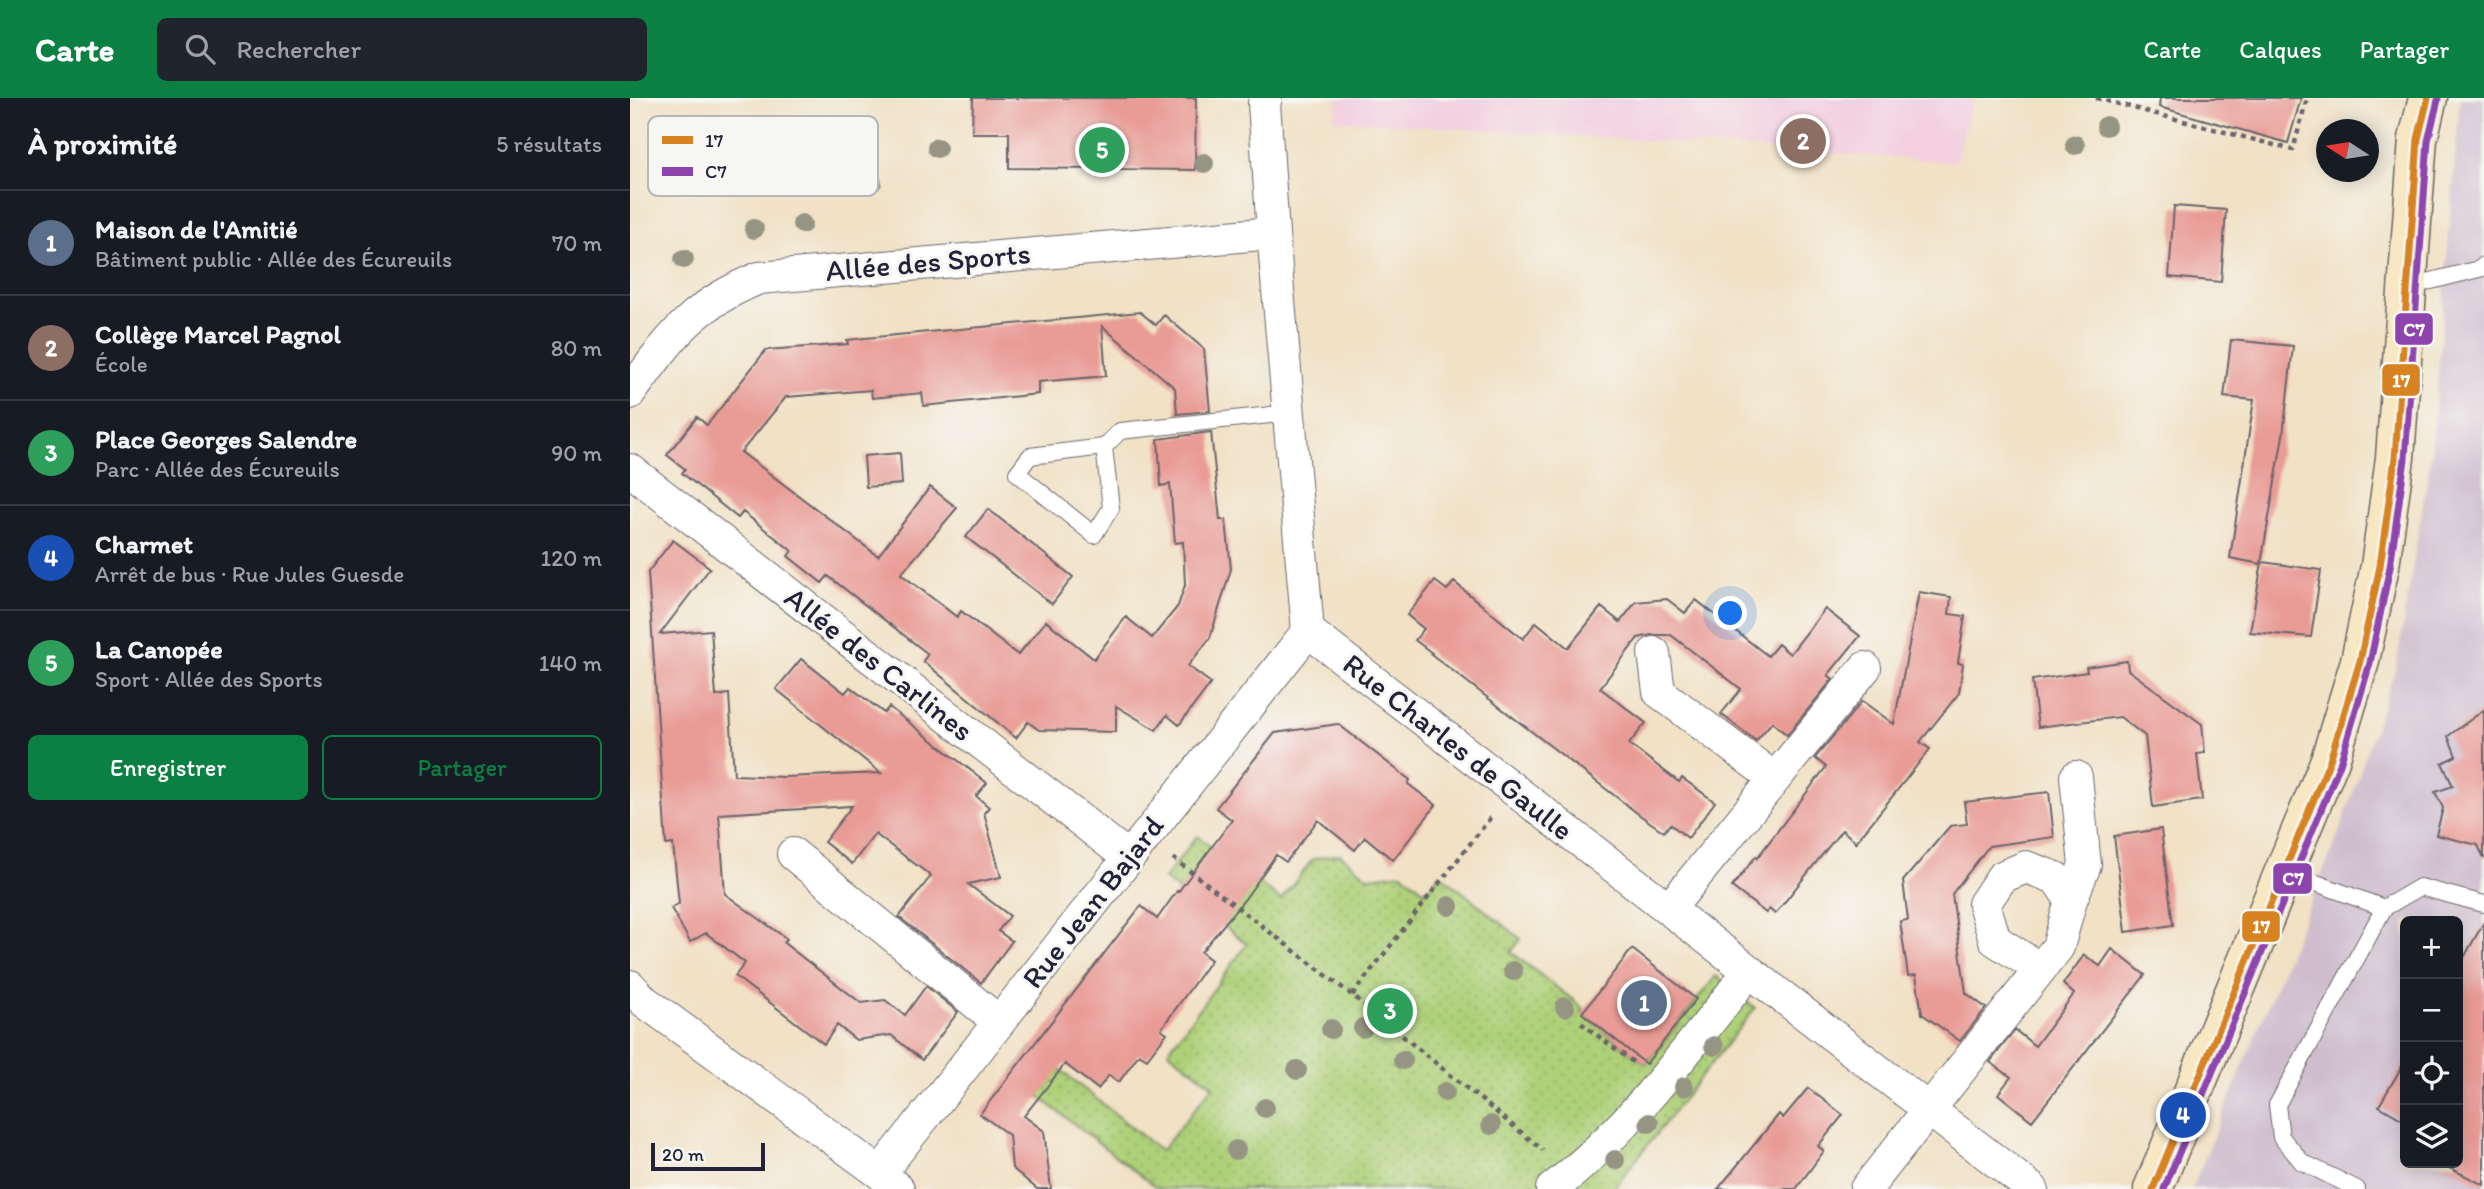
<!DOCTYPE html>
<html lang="fr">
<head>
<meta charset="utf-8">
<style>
	body { margin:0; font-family:Itim,sans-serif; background:#20242c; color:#f1f3f6 }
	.controls { position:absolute; right:21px; bottom:21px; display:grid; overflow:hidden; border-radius:10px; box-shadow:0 4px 18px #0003 }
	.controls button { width:63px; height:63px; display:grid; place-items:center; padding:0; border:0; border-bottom:2px solid #363941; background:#171b24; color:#f1f3f6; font:35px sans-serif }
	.compass { position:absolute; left:1686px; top:21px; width:63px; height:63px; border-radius:50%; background:#171b24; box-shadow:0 4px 18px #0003; rotate:282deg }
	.scale { position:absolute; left:21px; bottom:18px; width:114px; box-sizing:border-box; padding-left:7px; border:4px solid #22223b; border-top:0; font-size:19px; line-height:24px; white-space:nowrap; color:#22223b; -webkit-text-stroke:5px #f6f6f2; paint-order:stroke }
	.you { position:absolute; left:1101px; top:516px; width:24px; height:24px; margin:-18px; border:5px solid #fff; border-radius:50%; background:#1a73e8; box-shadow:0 0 0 10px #1a73e833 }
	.badge { display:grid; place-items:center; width:46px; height:46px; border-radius:50%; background:#0b8043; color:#fff; font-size:23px; font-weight:700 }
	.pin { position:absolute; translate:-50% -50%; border:4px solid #fff; box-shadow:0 2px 7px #0006 }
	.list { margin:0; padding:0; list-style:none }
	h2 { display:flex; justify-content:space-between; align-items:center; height:91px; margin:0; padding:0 28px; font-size:30px }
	h2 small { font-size:23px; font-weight:400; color:#9ea1a6 }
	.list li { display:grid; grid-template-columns:46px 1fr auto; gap:21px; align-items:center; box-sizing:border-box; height:105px; padding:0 28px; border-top:2px solid #363941 }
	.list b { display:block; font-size:26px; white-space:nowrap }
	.list p { margin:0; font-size:23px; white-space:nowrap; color:#9ea1a6 }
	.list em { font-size:23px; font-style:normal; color:#9ea1a6 }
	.actions { display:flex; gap:14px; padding:21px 28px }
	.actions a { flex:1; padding:16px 0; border:2px solid #0b8043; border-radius:10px; text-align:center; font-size:24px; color:#0b8043 }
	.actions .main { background:#0b8043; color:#fff }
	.icon { flex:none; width:38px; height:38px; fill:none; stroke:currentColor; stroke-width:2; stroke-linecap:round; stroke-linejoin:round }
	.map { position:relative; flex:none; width:1854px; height:1091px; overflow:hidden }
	header { display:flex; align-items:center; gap:42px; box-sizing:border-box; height:98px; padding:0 35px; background:#0b8043; color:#fff }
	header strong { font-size:33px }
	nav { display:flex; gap:38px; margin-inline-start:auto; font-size:24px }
	.search { width:490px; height:63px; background:#20242c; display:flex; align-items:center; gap:18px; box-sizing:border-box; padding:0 24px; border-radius:10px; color:#9ea1a6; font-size:26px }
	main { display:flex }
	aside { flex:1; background:#171b24 }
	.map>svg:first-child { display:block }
	.built { fill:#f3cfdf }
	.industrial { fill:#cfbdce; fill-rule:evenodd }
	.park { fill:url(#park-dots); stroke:#68795a; stroke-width:2 }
	.building { fill:#e99b95 }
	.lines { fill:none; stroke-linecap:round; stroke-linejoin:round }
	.lane-casing { stroke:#6a656b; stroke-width:18 }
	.street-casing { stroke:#6a656b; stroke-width:34 }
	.secondary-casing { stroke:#6a656b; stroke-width:41 }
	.path { stroke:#6a656b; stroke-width:4.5; stroke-dasharray:5 5; stroke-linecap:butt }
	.lane { stroke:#fff; stroke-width:16 }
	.street { stroke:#fff; stroke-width:32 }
	.secondary { stroke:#f7e8c3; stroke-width:38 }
	.bus-1-casing { stroke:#f6f6f2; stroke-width:12 }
	.bus-2-casing { stroke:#f6f6f2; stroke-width:12 }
	.bus-1 { stroke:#d78322; stroke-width:7 }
	.bus-2 { stroke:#8e44ad; stroke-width:7 }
	.tree { fill:#969583 }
	.labels { text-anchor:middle; stroke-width:6; stroke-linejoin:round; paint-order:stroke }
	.street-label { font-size:30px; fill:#22223b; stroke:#f6f6f2 }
	.key { fill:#f6f6f2; stroke:#b6b6bb; stroke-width:2 }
	.key-label { font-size:19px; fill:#22223b }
	.line-badge { stroke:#f6f6f2; stroke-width:2.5 }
	.badge-label { font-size:19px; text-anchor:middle; font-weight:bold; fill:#fff }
</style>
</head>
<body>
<header>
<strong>Carte</strong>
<div class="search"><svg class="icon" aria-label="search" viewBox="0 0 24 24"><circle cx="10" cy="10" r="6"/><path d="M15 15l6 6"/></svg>Rechercher</div>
<nav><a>Carte</a><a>Calques</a><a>Partager</a></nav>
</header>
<main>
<aside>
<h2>À proximité<small>5 résultats</small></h2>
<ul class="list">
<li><span class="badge" style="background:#5c6f8a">1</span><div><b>Maison de l'Amitié</b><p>Bâtiment public · Allée des Écureuils</p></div><em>70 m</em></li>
<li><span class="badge" style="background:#8d6e63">2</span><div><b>Collège Marcel Pagnol</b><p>École</p></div><em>80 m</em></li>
<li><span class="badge" style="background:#2e9e5b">3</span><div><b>Place Georges Salendre</b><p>Parc · Allée des Écureuils</p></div><em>90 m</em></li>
<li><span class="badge" style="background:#1a4fb4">4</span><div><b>Charmet</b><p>Arrêt de bus · Rue Jules Guesde</p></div><em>120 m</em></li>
<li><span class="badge" style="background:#2e9e5b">5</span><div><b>La Canopée</b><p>Sport · Allée des Sports</p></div><em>140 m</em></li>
</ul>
<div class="actions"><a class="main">Enregistrer</a><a>Partager</a></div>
</aside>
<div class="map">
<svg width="1854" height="1091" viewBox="0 0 1854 1091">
	<defs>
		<pattern id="park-dots" width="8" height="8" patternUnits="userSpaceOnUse" patternTransform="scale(1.75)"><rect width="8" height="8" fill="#aed078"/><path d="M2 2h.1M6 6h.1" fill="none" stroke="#95b269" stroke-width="1.8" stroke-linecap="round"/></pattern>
	</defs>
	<rect width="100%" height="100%" fill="#f6f6f2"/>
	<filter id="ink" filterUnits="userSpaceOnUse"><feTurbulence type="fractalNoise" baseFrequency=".0143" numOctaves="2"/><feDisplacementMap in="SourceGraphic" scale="14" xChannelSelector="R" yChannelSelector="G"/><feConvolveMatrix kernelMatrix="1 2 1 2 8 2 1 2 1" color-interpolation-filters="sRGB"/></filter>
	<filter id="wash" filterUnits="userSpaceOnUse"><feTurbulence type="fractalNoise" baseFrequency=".00686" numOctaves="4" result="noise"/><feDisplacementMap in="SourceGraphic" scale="28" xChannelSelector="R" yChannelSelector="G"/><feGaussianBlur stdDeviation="1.57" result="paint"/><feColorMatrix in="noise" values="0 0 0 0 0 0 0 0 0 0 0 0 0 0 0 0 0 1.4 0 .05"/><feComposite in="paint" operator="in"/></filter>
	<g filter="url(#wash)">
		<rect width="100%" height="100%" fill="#f1e1c5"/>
		<path class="built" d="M707 0H1344L1325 64 704 22Z"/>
		<path class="industrial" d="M1830 0H1854V1091H1562L1709 735 1766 569 1802 351ZM1775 823H1828V1065H1775Z"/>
		<path class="park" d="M567 738 651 802 683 761 710 756 738 779 772 775 796 794 810 776 891 841 881 854 953 910 952 915 1016 966 1086 878 1125 910 983 1091H528L381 977 402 949 531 1053 583 988 538 953 617 846 534 781Z"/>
		<g id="blocks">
			<path class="building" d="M343 0H566L565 72 379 70V35H342Z
				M1530 0H1671L1658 45 1529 9Z
				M1544 108 1596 112 1591 184 1539 179Z
				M510 214 526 227 534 217 574 251 580 313 547 316 545 290 472 228 476 278 408 284V296L294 308 292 295 242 300 241 292 156 299 111 354 248 458 300 389 327 410 271 476 327 519 331 513 388 557 416 523 464 561 496 519 522 540 548 508 555 487 553 444 545 445 540 386 531 388 528 341 581 334 590 422H596L601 471 580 540 558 568 581 585 549 627 537 617 526 632 486 608V634L409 632 398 624 386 640 293 563 298 556 198 478 192 485 158 458 162 453 113 414 108 420 52 375 55 371 37 357 67 319 77 327 136 252 218 246 217 242 235 240Z
				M1601 242 1663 248 1653 337 1631 466 1600 460 1624 302 1594 299Z
				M270 355 272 386 236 389 234 358Z
				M358 411 443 479 422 506 336 439Z
				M43 442 80 470 30 536 81 532 86 598 99 596 104 677 154 679 251 675 146 591 171 561 215 595 220 589 254 615 259 609 357 685 346 698 359 709 354 715 371 779 338 786 380 818 368 833 382 843 351 885 269 819 301 778 245 736 222 766 194 744 222 708 89 716 95 796 157 841 154 845 231 905 255 902 275 917 296 888 328 914 292 962 261 937 226 942 207 927 194 946 105 878 115 865 76 835 60 844 41 810 49 806 43 746 36 747 18 474Z
				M1632 464 1691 472 1681 539 1620 534Z
				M805 483 817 492 824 484 893 541 906 524 938 550 971 509 990 524 1006 504 1037 501 1055 515 1066 502 1138 558 1148 546 1160 556 1195 511 1230 538 1198 577 1203 581 1157 637 1142 624 1126 643 1091 616 1111 591 1041 537H1022L1008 540 970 590 1016 625 999 646 1049 684 1052 680 1085 704 1058 740 1040 726 1034 734 1011 718 801 556 802 555 785 542 794 531 777 517Z
				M1289 494 1321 499 1319 516 1335 518 1328 565 1333 566 1329 595 1290 644 1300 651 1226 744 1212 732 1145 816 1139 811 1136 815 1102 789 1126 758 1127 760 1196 669 1185 660 1232 603 1264 626Z
				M1497 563 1498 572 1572 626 1575 655 1567 656 1572 702 1523 709 1515 638 1490 619 1408 629 1402 582 1457 574 1456 569Z
				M1854 612V761L1848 747 1806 737 1813 710 1805 694 1823 688 1812 665 1826 658 1818 638Z
				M708 626 780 682 778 686 806 707 763 762 735 739 725 752 688 722 656 764 646 757 615 801 571 854 581 862 531 931 537 935 517 961 509 956 489 984 479 977 468 991 435 966 394 1018 414 1033 421 1091H407L382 1070 379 1037 350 1016 511 808 527 821 547 793 548 794 602 722 586 710 645 635Z
				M1419 694 1424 739 1359 748 1322 796 1336 895 1356 910 1330 943 1292 916 1286 877 1278 878 1270 823 1278 822 1273 783 1320 728 1337 726 1334 704Z
				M1531 731 1543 827 1496 834 1484 738Z
				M1854 824V1087L1809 1065H1828V870Z
				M1002 851 1066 901 1016 966 952 915Z
				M1482 851 1515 877 1402 1023 1368 996 1381 979 1360 964 1385 932 1405 948 1444 896 1433 886 1454 857 1470 868Z
				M1775 963V1023L1749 1008Z
				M1178 990 1213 1017 1188 1048 1194 1053 1166 1091H1088L1149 1016 1153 1020Z"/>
		</g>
	</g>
	<g filter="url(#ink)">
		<use href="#blocks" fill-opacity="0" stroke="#6a656b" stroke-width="2"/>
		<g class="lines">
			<defs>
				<path id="lane" d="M1777 189 1853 170 1854 167
					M474 349 481 410 464 437 387 375 400 358 474 349 490 333 659 315
					M1654 773 1754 810 1647 1007 1651 1039 1672 1064 1727 1091
					M1754 810 1790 789 1854 806"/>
				<path id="street" d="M636 0 634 5 643 135 678 533 1402 1091
					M0 295C42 238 61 208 129 180L643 135
					M0 372 498 759
					M1024 555 1029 594 1144 680
					M163 756 369 924
					M1039 811 1235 570
					M1410 871 1365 842 1354 806 1372 779 1396 769 1426 780 1441 802
					M0 888 14 903 250 1075 268 1091
					M250 1075 678 533
					M922 1091C1001 1030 1058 951 1119 873
					M1236 1091 1428 849 1441 802 1455 767 1446 679"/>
				<path id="secondary" d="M1523 1091 1700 662 1730 563 1750 468 1765 360 1788 41 1798 0"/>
			</defs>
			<use href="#lane" class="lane-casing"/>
			<use href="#street" class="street-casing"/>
			<use href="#secondary" class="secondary-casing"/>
			<path class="path" d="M1466 0 1663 52 1677 0
				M543 760 722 897 913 1052
				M722 897 861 719
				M951 925 1003 964"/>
			<use href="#lane" class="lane"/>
			<use href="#street" class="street"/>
			<use href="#secondary" class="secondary"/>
			<defs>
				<path id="bus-1" d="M1523 1091 1700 662 1730 563 1750 468 1765 360 1788 41 1798 0"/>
				<path id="bus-2" d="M1534 1091 1710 666 1740 565 1760 469 1775 361 1798 43 1808 2"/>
			</defs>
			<use href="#bus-1" class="bus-1-casing"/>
			<use href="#bus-2" class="bus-2-casing"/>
			<use href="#bus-1" class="bus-1"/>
			<use href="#bus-2" class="bus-2"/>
		</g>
		<g class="tree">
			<circle cx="1476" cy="28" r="10"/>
			<circle cx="1445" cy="47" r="10"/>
			<circle cx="307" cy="50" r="10"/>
			<circle cx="574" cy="65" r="10"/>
			<circle cx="242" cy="84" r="10"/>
			<circle cx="172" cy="126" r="10"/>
			<circle cx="124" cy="131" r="10"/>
			<circle cx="54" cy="161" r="10"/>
			<circle cx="819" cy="808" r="10"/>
			<circle cx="883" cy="873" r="10"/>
			<circle cx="935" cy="909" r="10"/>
			<circle cx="733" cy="930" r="10"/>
			<circle cx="701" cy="931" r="10"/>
			<circle cx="1084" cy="948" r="10"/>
			<circle cx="773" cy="962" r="10"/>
			<circle cx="667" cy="972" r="10"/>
			<circle cx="1054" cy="989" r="10"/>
			<circle cx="815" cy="994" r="10"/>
			<circle cx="635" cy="1010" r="10"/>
			<circle cx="1019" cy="1025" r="10"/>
			<circle cx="861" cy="1027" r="10"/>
			<circle cx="606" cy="1052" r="10"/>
			<circle cx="985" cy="1062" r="10"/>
		</g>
	</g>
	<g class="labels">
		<g class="street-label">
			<text transform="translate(298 164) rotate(-5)" y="10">Allée des Sports</text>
			<text transform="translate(249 566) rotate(38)" y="10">Allée des Carlines</text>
			<text transform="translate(828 649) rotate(38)" y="10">Rue Charles de Gaulle</text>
			<text transform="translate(463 804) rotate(-52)" y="10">Rue Jean Bajard</text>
		</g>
	</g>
	<rect x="18" y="18" width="230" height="80" rx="10" class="key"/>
	<rect x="32" y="38" width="31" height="8" fill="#d78322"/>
	<rect x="32" y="69" width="31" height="9" fill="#8e44ad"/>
	<g class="key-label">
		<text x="75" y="49">17</text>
		<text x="75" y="80">C7</text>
	</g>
	<g class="line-badge">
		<rect x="1764" y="214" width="40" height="34" rx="7" fill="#8e44ad"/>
		<rect x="1751" y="265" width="40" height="34" rx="7" fill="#d78322"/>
		<rect x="1642" y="764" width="41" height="33" rx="7" fill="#8e44ad"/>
		<rect x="1611" y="812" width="40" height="33" rx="7" fill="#d78322"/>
	</g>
	<g class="badge-label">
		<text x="1784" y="238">C7</text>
		<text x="1771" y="289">17</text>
		<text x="1663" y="787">C7</text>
		<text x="1631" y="835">17</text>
	</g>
</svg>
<div class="controls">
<button>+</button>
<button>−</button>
<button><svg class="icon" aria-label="locate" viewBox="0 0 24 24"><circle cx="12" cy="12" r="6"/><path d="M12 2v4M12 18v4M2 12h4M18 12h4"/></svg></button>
<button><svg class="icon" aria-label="layers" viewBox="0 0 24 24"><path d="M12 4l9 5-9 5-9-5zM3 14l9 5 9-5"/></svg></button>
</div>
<svg class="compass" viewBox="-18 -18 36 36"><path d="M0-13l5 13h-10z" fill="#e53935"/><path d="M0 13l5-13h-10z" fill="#9ea1a6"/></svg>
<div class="scale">20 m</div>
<div class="you"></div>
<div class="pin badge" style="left:1014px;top:905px;background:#5c6f8a">1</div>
<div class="pin badge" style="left:1173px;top:43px;background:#8d6e63">2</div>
<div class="pin badge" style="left:760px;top:913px;background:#2e9e5b">3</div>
<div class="pin badge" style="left:1553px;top:1017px;background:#1a4fb4">4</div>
<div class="pin badge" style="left:472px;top:52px;background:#2e9e5b">5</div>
</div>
</main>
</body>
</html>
